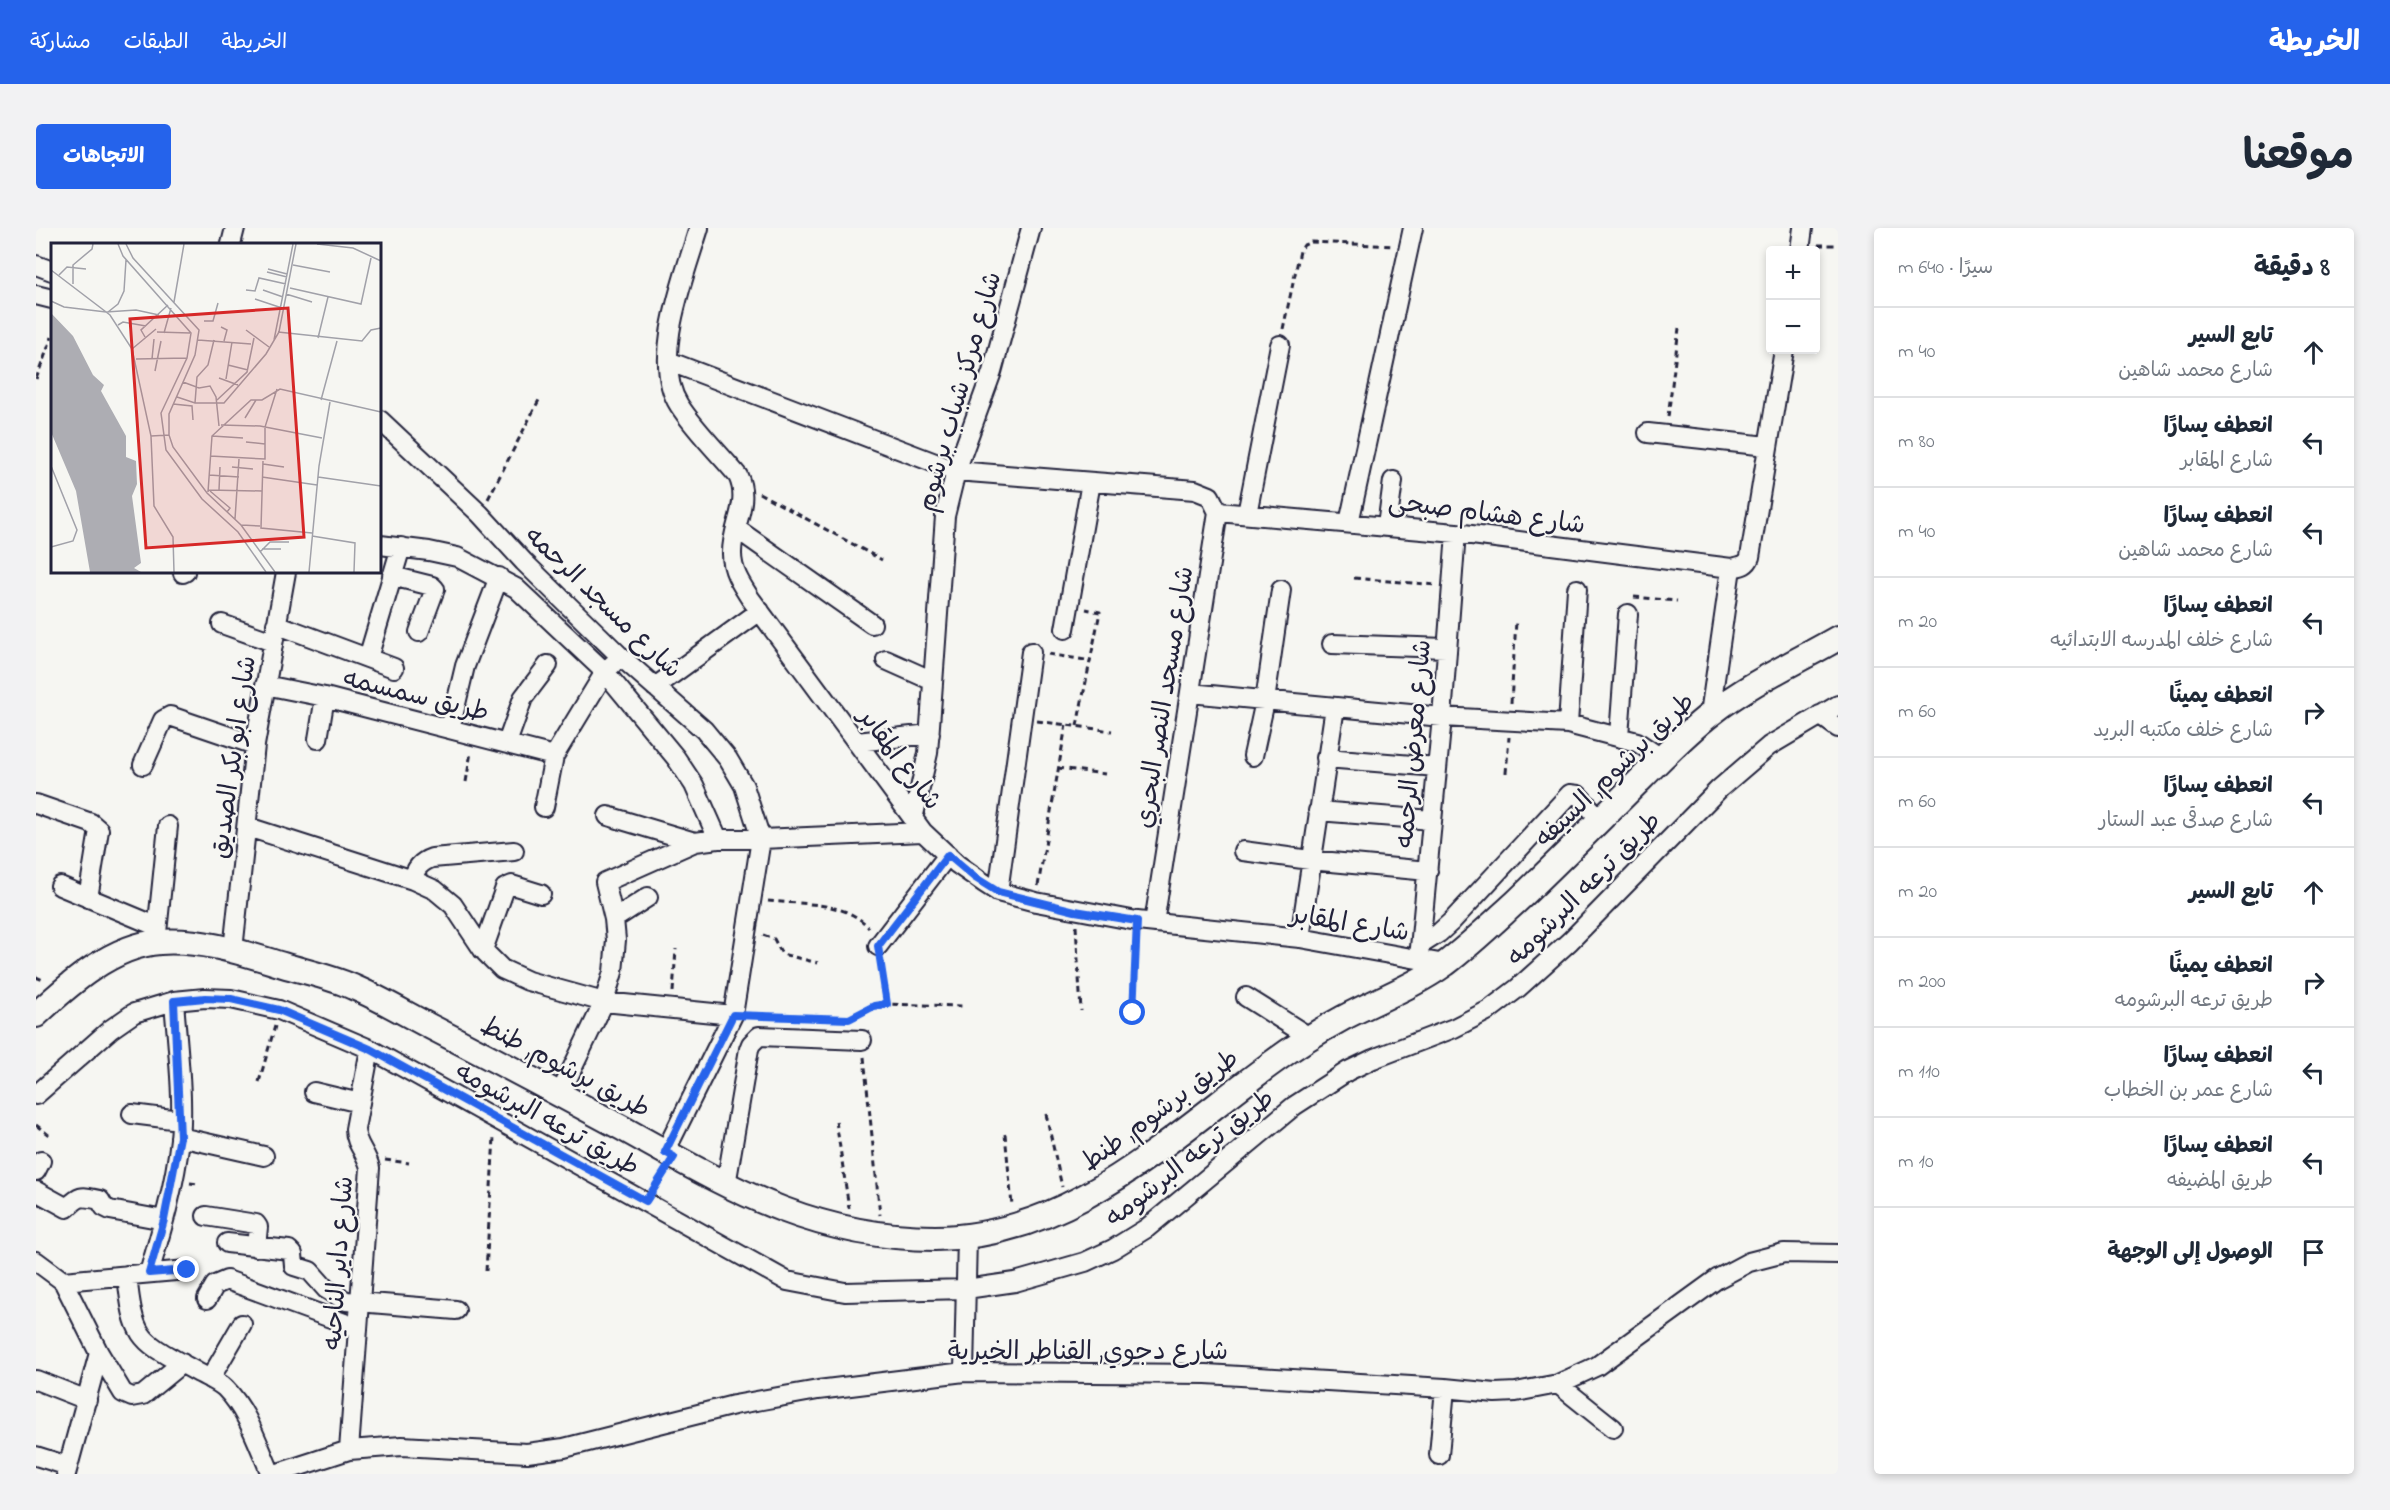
<!DOCTYPE html>
<html lang="ar">
<head>
<meta charset="utf-8">
<style>
	body { margin:0; font-family:"Indie Flower","Playpen Sans Arabic",sans-serif; background:#f2f2f3; color:#1f2937; direction:rtl }
	.controls { position:absolute; right:18px; top:18px; display:grid; overflow:hidden; border-radius:6px; box-shadow:0 3px 9px #0003 }
	.controls button { width:54px; height:54px; display:grid; place-items:center; padding:0; border:0; border-bottom:2px solid #e0e1e3; background:#fff; color:#1f2937; font:30px sans-serif }
	.stop { position:absolute; width:18px; height:18px; margin:-14px; border:4px solid #2563eb; border-radius:50%; background:#fff }
	.stop.end { background:#2563eb; border-color:#fff; box-shadow:0 2px 6px #0008 }
	.list { margin:0; padding:0; list-style:none }
	h2 { display:flex; justify-content:space-between; align-items:center; height:78px; margin:0; padding:0 24px; font-size:26px }
	h2 small { font-size:20px; font-weight:400; color:#747a83 }
	.list li { display:grid; grid-template-columns:39px 1fr auto; gap:18px; align-items:center; box-sizing:border-box; height:90px; padding:0 24px; border-top:2px solid #e0e1e3 }
	.list b { display:block; font-size:22px; white-space:nowrap }
	.list p { margin:0; font-size:20px; white-space:nowrap; color:#747a83 }
	.list em { font-size:20px; font-style:normal; color:#747a83 }
	.icon { flex:none; width:33px; height:33px; fill:none; stroke:currentColor; stroke-width:2; stroke-linecap:round; stroke-linejoin:round }
	.map { position:relative; flex:none; width:1802px; height:1246px; overflow:hidden; direction:ltr; border-radius:6px }
	header { display:flex; align-items:center; gap:36px; box-sizing:border-box; height:84px; padding:0 30px; background:#2563eb; color:#fff }
	header strong { font-size:28px }
	nav { display:flex; gap:33px; margin-inline-start:auto; font-size:21px }
	.intro { display:flex; align-items:center; justify-content:space-between; box-sizing:border-box; height:144px; padding:0 36px }
	h1 { margin:0; font-size:42px }
	.button { padding:15px 27px; border-radius:6px; background:#2563eb; color:#fff; font-size:21px; font-weight:700 }
	main { display:flex; gap:36px; padding:0 36px }
	aside { flex:1; background:#fff; border-radius:6px; box-shadow:0 3px 9px #0003 }
	.map>svg:first-child { display:block }
	.lines { fill:none; stroke-linecap:round; stroke-linejoin:round }
	.minor-casing { stroke:#22223b; stroke-width:22 }
	.major-casing { stroke:#22223b; stroke-width:28 }
	.path { stroke:#22223b; stroke-width:3; stroke-dasharray:6 4.5; stroke-linecap:butt }
	.minor { stroke:#f6f6f2; stroke-width:18 }
	.major { stroke:#f6f6f2; stroke-width:24 }
	.route { stroke:#2563eb; stroke-width:8 }
	.labels { text-anchor:middle; stroke-width:4.5; stroke-linejoin:round; paint-order:stroke }
	.street-label { font-size:26px; fill:#22223b; stroke:#f6f6f2 }
	.inset-road { fill:none; stroke:#a1a1a9; stroke-width:1.5 }
	.view { fill:#d62828; fill-opacity:0.15; stroke:#d62828; stroke-width:3 }
	.inset-edge { fill:none; stroke:#22223b; stroke-width:3 }
</style>
</head>
<body>
<header>
<strong>الخريطة</strong>
<nav><a>الخريطة</a><a>الطبقات</a><a>مشاركة</a></nav>
</header>
<div class="intro"><h1>موقعنا</h1><a class="button">الاتجاهات</a></div>
<main>
<aside>
<h2>8 دقيقة<small>سيرًا · 640 m</small></h2>
<ul class="list">
<li><svg class="icon" aria-label="ahead" viewBox="0 0 24 24"><path d="M12 20V5M6 11l6-6 6 6"/></svg><div><b>تابع السير</b><p>شارع محمد شاهين</p></div><em>40 m</em></li>
<li><svg class="icon" aria-label="left" viewBox="0 0 24 24"><path d="M17 20v-9H6M10 6l-5 5 5 5"/></svg><div><b>انعطف يسارًا</b><p>شارع المقابر</p></div><em>80 m</em></li>
<li><svg class="icon" aria-label="left" viewBox="0 0 24 24"><path d="M17 20v-9H6M10 6l-5 5 5 5"/></svg><div><b>انعطف يسارًا</b><p>شارع محمد شاهين</p></div><em>40 m</em></li>
<li><svg class="icon" aria-label="left" viewBox="0 0 24 24"><path d="M17 20v-9H6M10 6l-5 5 5 5"/></svg><div><b>انعطف يسارًا</b><p>شارع خلف المدرسه الابتدائيه</p></div><em>20 m</em></li>
<li><svg class="icon" aria-label="right" viewBox="0 0 24 24"><path d="M7 20v-9h11M14 6l5 5-5 5"/></svg><div><b>انعطف يمينًا</b><p>شارع خلف مكتبه البريد</p></div><em>60 m</em></li>
<li><svg class="icon" aria-label="left" viewBox="0 0 24 24"><path d="M17 20v-9H6M10 6l-5 5 5 5"/></svg><div><b>انعطف يسارًا</b><p>شارع صدقى عبد الستار</p></div><em>60 m</em></li>
<li><svg class="icon" aria-label="ahead" viewBox="0 0 24 24"><path d="M12 20V5M6 11l6-6 6 6"/></svg><div><b>تابع السير</b></div><em>20 m</em></li>
<li><svg class="icon" aria-label="right" viewBox="0 0 24 24"><path d="M7 20v-9h11M14 6l5 5-5 5"/></svg><div><b>انعطف يمينًا</b><p>طريق ترعه البرشومه</p></div><em>200 m</em></li>
<li><svg class="icon" aria-label="left" viewBox="0 0 24 24"><path d="M17 20v-9H6M10 6l-5 5 5 5"/></svg><div><b>انعطف يسارًا</b><p>شارع عمر بن الخطاب</p></div><em>110 m</em></li>
<li><svg class="icon" aria-label="left" viewBox="0 0 24 24"><path d="M17 20v-9H6M10 6l-5 5 5 5"/></svg><div><b>انعطف يسارًا</b><p>طريق المضيفه</p></div><em>10 m</em></li>
<li><svg class="icon" aria-label="arrive" viewBox="0 0 24 24"><path d="M6 21V4h12l-3 4 3 4H6"/></svg><div><b>الوصول إلى الوجهة</b></div></li>
</ul>
</aside>
<div class="map">
<svg width="1802" height="1246" viewBox="0 0 1802 1246">
	<rect width="100%" height="100%" fill="#f6f6f2"/>
	<filter id="ink" filterUnits="userSpaceOnUse"><feTurbulence type="fractalNoise" baseFrequency=".0167" numOctaves="2"/><feDisplacementMap in="SourceGraphic" scale="12" xChannelSelector="R" yChannelSelector="G"/><feConvolveMatrix kernelMatrix="1 2 1 2 8 2 1 2 1" color-interpolation-filters="sRGB"/></filter>
	<g filter="url(#ink)">
		<g class="lines">
			<defs>
				<path id="minor" d="M663 0C649 47 614 132 643 177 659 202 683 225 702 248 715 275 695 299 696 326 696 343 705 356 714 370L887 604 921 636 948 655 962 664 1000 674 1101 693 1264 710 1409 736
					M195 16 199 0
					M1764 22 1767 0
					M0 37 16 43
					M0 67 16 71
					M632 133 920 243 1159 262 1174 268 1182 284 1118 695
					M344 192 444 286 488 334 584 428 668 502 692 531 708 558 725 611 697 787 629 924
					M1612 205 1731 218
					M1182 284 1420 305 1695 340C1704 338 1711 338 1714 329L1748 122
					M1211 286 1244 117
					M1313 295 1377 0
					M1351 298 1357 253
					M701 301 836 396
					M344 317 393 323 421 329 480 360 569 444 640 530 658 557 682 611
					M147 345 149 344
					M356 348 396 358 399 361 383 404
					M186 396 237 414
					M240 396 358 440
					M1029 401 1055 254
					M1296 416 1410 420
					M332 430 365 319
					M850 432 897 453
					M229 457 289 469 518 528
					M619 459 724 383
					M1154 465 1406 489 1532 496 1601 514 1625 530
					M1674 486 1695 340
					M1784 487 1802 500
					M1532 496 1541 361
					M414 501 429 438 463 349
					M1583 508 1592 386
					M282 511 289 469
					M821 514 894 506
					M471 515 487 470 512 437
					M1217 528 1229 473 1245 362
					M1290 530 1401 539
					M107 537 127 492 134 488 219 517
					M0 576 55 595 63 602 52 670
					M508 579 518 528 569 444 577 436
					M1282 583 1396 592
					M572 588 659 614
					M877 591 892 525 909 288 920 243 956 144 995 0
					M212 599 377 652 399 662 417 677 447 722 466 741 492 753 568 774 697 787
					M1207 623 1274 632 1392 643
					M377 652C379 641 384 634 396 630L478 623
					M24 658 120 698
					M962 664 995 424
					M578 691 612 669
					M1264 710 1299 479
					M120 714 132 598
					M1386 716 1403 705 1415 694 1534 566 1542 567 1564 591
					M842 718 912 627
					M197 722 219 517 250 344
					M447 722 469 660 476 657 505 666
					M1383 730 1406 489 1420 305
					M1210 769 1275 810
					M278 864 324 875
					M524 866 568 774 577 744 580 712 578 691 569 654 659 614 682 611H725L887 604
					M0 867 75 801 98 785 138 773 169 770 195 771 243 782 334 821 751 1053 809 1064 930 1061 979 1054 1049 1034 1077 1021 1111 1000 1258 878 1312 843 1337 831 1418 800 1453 782 1482 760 1534 713 1683 561 1733 518 1802 477
					M96 886 144 892
					M144 909 228 928
					M0 943 5 933
					M690 957 713 821 715 816 723 808 826 812
					M0 963 31 980C44 967 45 968 64 972L68 979 74 982 128 992
					M170 988 220 996 222 999 220 1019
					M191 1015 253 1022 257 1026 258 1038 274 1043 290 1061 310 1073 420 1082
					M0 1033 27 1053 63 1125 87 1165 96 1169 107 1167 146 1135
					M113 1045C126 1001 139 957 144 911 148 870 141 815 138 773
					M91 1047C98 1115 104 1112 161 1144 170 1149 182 1153 189 1160 212 1183 222 1217 235 1246
					M27 1053 151 1042
					M171 1071 179 1057 191 1052 322 1100
					M928 1144 931 1008
					M174 1151 206 1096
					M0 1152 51 1172
					M1522 1156 1577 1200
					M313 1222 334 940C331 925 319 916 319 901L334 821
					M1403 1227 1409 1160
					M0 1228 32 1238
					M30 1246 63 1125
					M239 1246 313 1222 366 1218 491 1225 528 1220 698 1177 782 1162 928 1144 1170 1146 1409 1160 1459 1165 1480 1164 1522 1156 1561 1138 1681 1051 1713 1034 1748 1025 1802 1026"/>
				<path id="major" d="M0 787C33 756 77 717 124 714 167 711 207 725 247 737 270 744 295 749 317 759 346 771 373 788 401 802 463 834 525 867 586 900 691 958 774 1010 899 1010 1034 1010 1134 909 1236 835 1259 818 1283 803 1307 790 1341 772 1377 759 1409 736 1434 717 1457 695 1480 674 1523 633 1565 591 1607 549 1629 527 1651 504 1676 485 1714 455 1760 434 1802 410"/>
			</defs>
			<use href="#minor" class="minor-casing"/>
			<use href="#major" class="major-casing"/>
			<path class="path" d="M1782 17H1802
				M1247 101 1264 23 1268 17 1275 14 1357 18
				M0 151 16 109
				M1632 189 1643 100
				M723 265 846 332
				M452 271 504 170
				M1318 350 1400 357
				M1598 369 1641 373
				M1012 426 1055 433
				M1475 475 1480 393
				M1001 493 1076 503
				M1041 498 1064 384 1050 381
				M1022 540 1069 546
				M1470 545 1473 509
				M430 554 435 524
				M1002 658 1030 497
				M732 673C764 676 811 673 833 700
				M1040 698 1045 783
				M727 707 738 711 746 726 782 735
				M845 734 851 775
				M0 749 7 752
				M637 764 640 721
				M1097 785 1101 709
				M713 788 813 791 843 776 929 778
				M828 829 844 987
				M223 854 239 798
				M1010 886 1026 959
				M800 893 813 980
				M0 897 14 908
				M969 906 976 977
				M349 932 373 935
				M154 955 161 956
				M618 961 627 947
				M450 1043 458 909"/>
			<use href="#minor" class="minor"/>
			<use href="#major" class="major"/>
		</g>
	</g>
	<g class="lines" filter="url(#ink)">
		<path class="route" d="M151 1042 113 1045 128 992 144 909 138 773 169 770 195 771 243 782 334 821 610 973 638 929 629 924 697 787 813 791 838 778 851 776 842 718 912 627 938 649 962 664 1039 683 1101 693 1097 785"/>
	</g>
	<g class="labels">
		<g class="street-label">
			<text transform="translate(922 163) rotate(-74)" y="9">شارع مركز شباب برشوم</text>
			<text transform="translate(1451 284) rotate(7)" y="9">شارع هشام صبحى</text>
			<text transform="translate(568 373) rotate(44)" y="9">شارع مسجد الرحمه</text>
			<text transform="translate(380 466) rotate(14)" y="9">طريق سمسمه</text>
			<text transform="translate(1127 469) rotate(-81)" y="9">شارع مسجد النصر البحري</text>
			<text transform="translate(1376 516) rotate(-85)" y="9">شارع معرض الرحمه</text>
			<text transform="translate(196 529) rotate(-82)" y="9">شارع ابو بكر الصديق</text>
			<text transform="translate(865 530) rotate(53)" y="9">شارع المقابر</text>
			<text transform="translate(1578 541) rotate(-44)" y="9">طريق برشوم, السيفه</text>
			<text transform="translate(1547 660) rotate(-45)" y="9">طريق ترعه البرشومه</text>
			<text transform="translate(1314 694) rotate(9)" y="9">شارع المقابر</text>
			<text transform="translate(530 838) rotate(28)" y="9">طريق برشوم, طنط</text>
			<text transform="translate(1123 881) rotate(-36)" y="9">طريق برشوم, طنط</text>
			<text transform="translate(512 890) rotate(29)" y="9">طريق ترعه البرشومه</text>
			<text transform="translate(1153 929) rotate(-38)" y="9">طريق ترعه البرشومه</text>
			<text transform="translate(301 1035) rotate(-86)" y="9">شارع داير الناحيه</text>
			<text x="1052" y="1131">شارع دجوي, القناطر الخيرية</text>
		</g>
	</g>
	<g transform="translate(15 15)">
		<rect width="330" height="330" fill="#f6f6f2"/>
		<path d="M0 70 22 93 42 132 53 142 50 148 75 193V214L85 218 86 241 81 253 90 320 83 325 90 329H39L25 248 0 189Z" fill="#adadb3"/>
		<path class="inset-road" d="M67 1 72 13 140 90 136 115 110 170 115 207 151 256 187 289 215 329M75 1 82 15 148 87 144 112 118 171V192L122 204 156 250 190 282 224 329M266 1 302 5 330 18M242 22 279 29M217 26 236 31M0 27 59 72 81 106 100 193 103 263 122 294 123 329M216 29 236 34M8 32 16 24 35 26M22 41V22L41 6 42 1M239 45 310 61 320 15M195 47 204 48 208 35 235 41M212 47 232 54M235 51 261 59M204 56 231 65M0 58 13 64 55 69 85 67 108 72M123 59 133 1M57 69 67 61 73 48 75 17M153 78H162L167 60M67 82 72 79 95 83M170 84 176 87 173 98M195 87 218 104M106 89 139 90M227 89 311 98 320 87 330 85M113 90 120 65M94 94 90 87 117 62M267 95 277 54M147 97 200 101M223 97 242 1M81 106 105 86M85 116 136 115M101 116 103 96M177 122 197 127M104 128 110 98M168 135 187 142M175 136 181 99M132 139 148 145 159 143 165 154 168 183M126 154 144 160H173L215 111 228 89 245 1M166 157 196 129 203 95M270 157 286 98M144 160 146 134 157 122 163 97M122 161 141 163 142 177M194 175 205 157M170 182 209 183 271 195M100 193 118 192M161 193 192 195M195 199 214 201M159 213 214 216V184L226 146M212 218 210 285 261 290M212 221 233 224M0 223 26 287 22 298 0 304M181 224 202 226M158 232 188 234M211 234 266 242M267 234 330 243M157 247 211 248M168 247 169 224M159 248 179 265 176 269M157 249 161 193 200 157H211L229 146 330 169M184 276 188 216M190 282 209 283M261 293 304 300 303 329M211 306H230M209 309 219 299H238M258 329 268 223 279 159"/>
		<path class="view" d="M237 65 253 294 95 305 79 76Z"/>
		<rect width="330" height="330" class="inset-edge"/>
	</g>
</svg>
<div class="controls">
<button>+</button>
<button>−</button>
</div>
<div class="stop" style="left:1097px;top:785px"></div>
<div class="stop end" style="left:151px;top:1042px"></div>
</div>
</main>
</body>
</html>
